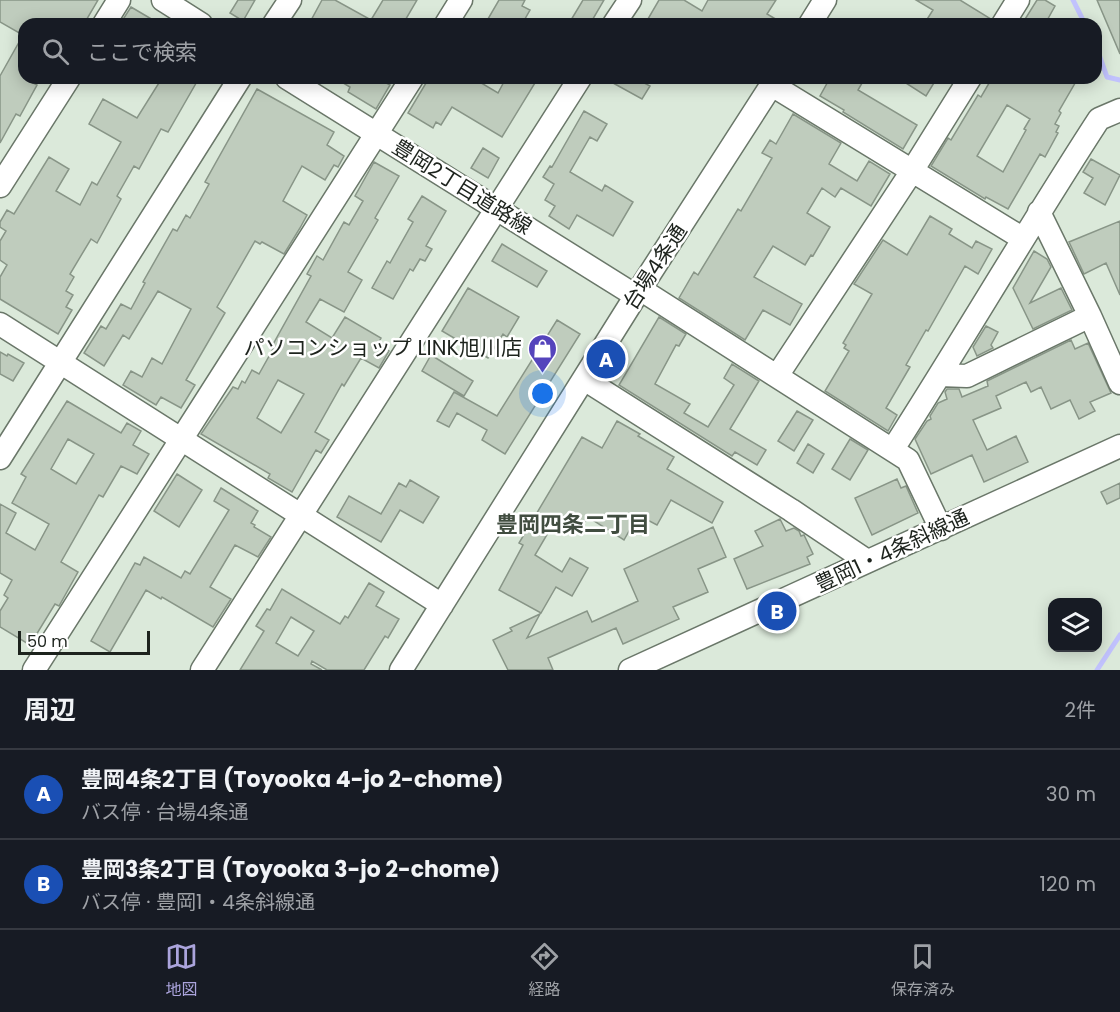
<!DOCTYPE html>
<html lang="ja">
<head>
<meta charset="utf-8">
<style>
	body { margin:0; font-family:Poppins,"Noto Sans JP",sans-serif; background:#242831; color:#f1f3f6 }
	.controls { position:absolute; right:18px; bottom:18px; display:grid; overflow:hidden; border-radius:12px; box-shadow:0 3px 15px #0003 }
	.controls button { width:54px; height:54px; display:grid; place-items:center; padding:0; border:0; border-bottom:2px solid #363941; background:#171b24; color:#f1f3f6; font:30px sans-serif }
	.scale { position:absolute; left:18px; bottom:15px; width:132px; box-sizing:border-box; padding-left:6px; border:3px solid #1d231d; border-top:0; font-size:16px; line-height:21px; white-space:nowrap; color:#1d231d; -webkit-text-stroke:4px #fff; paint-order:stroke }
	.you { position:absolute; left:543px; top:394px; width:21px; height:21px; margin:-15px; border:4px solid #fff; border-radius:50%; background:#1a73e8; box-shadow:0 0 0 9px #1a73e833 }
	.badge { display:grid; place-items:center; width:39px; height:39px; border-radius:50%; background:#aba4dc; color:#fff; font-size:20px; font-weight:700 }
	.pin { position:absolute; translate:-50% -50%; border:3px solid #fff; box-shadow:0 2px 6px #0006 }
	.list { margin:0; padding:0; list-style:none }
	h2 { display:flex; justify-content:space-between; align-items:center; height:78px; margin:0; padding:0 24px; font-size:26px }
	h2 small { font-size:20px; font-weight:400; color:#9ea1a6 }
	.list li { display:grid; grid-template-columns:39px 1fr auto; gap:18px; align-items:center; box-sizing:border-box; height:90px; padding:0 24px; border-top:2px solid #363941 }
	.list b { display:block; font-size:22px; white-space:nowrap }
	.list p { margin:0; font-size:20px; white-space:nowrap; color:#9ea1a6 }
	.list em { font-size:20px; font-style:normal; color:#9ea1a6 }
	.icon { flex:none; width:33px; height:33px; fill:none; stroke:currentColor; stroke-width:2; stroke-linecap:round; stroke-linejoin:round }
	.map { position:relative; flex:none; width:1120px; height:670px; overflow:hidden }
	.search { position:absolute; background:#171b24; box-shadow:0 3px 15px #0003; left:18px; right:18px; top:18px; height:66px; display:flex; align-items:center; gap:15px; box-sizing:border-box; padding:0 21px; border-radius:18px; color:#9ea1a6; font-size:22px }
	.sheet { height:258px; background:#171b24 }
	nav { display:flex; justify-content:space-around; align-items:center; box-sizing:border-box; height:84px; border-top:2px solid #363941; background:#171b24; font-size:16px; color:#9ea1a6 }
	nav a { display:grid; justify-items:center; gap:3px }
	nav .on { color:#aba4dc }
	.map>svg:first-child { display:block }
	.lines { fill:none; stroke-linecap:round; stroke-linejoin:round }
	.stream { stroke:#c1c2fd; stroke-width:5 }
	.building { fill:#bfccbd; stroke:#889587; stroke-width:1.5; fill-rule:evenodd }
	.minor-casing { stroke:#6a7769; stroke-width:25 }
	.minor { stroke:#fff; stroke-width:22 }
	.labels { text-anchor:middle; stroke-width:5; stroke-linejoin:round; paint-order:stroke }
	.street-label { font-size:21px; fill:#1d231d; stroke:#fff }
	.poi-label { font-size:21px; fill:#1d231d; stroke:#fff; text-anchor:end }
	.neighbourhood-label { font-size:22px; font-weight:bold; fill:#414d40; stroke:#fff }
</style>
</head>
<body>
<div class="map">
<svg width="1120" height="670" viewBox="0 0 1120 670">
	<rect width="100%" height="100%" fill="#dbe9da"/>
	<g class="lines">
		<path class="stream" d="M1073 0 1085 24
			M1096 46 1107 77 1120 80
			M1097 670 1120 635"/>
	</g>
	<path class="building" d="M0 0H98L84 24H24V78L37 85 20 116 16 114 0 143V76L23 35 0 22Z
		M238 0H255L243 21 230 13Z
		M322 0H335L371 20 383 0H417L403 24H309Z
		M499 0H525L522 6 530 10 522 24H485Z
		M583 0H604L590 24H579L571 20Z
		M659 0H684L702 11 708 0H776L767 14 784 24H645Z
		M916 0H960L991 19 990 24H924L933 10Z
		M1037 0H1045L1055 6 1045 24H1022Z
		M1097 0H1120V54Z
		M131 7 160 24H120Z
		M162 78H199L168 132 161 129 139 169 134 166 117 196 121 199 97 243 91 239 70 274 74 277 66 291 73 295 66 307 72 310 58 334 0 299V277L7 265 0 260V241L6 231 0 227V222L7 210 14 214 49 157 69 169 56 191 80 205 92 182 97 185 121 142 89 124 103 99 137 118Z
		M335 78H377L390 85 376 109 348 92 350 87Z
		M429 78H473L498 93 506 78H538L502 137 452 107 441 125 436 122 433 128 408 113Z
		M604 78H635L650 86 642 99Z
		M830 78H865L858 90 917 125 903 149 843 112 844 110 820 96Z
		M898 78H937L926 96Z
		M992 78H1078L1059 111 1061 113 1055 124 1059 126 1056 132 1058 133 1045 157 1040 154 1008 209 986 197 985 199 931 166 948 138 951 140 978 95 981 97ZM1007 105 1030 119 1024 129 1026 130 1003 172 977 156Z
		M257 89 334 132 327 145 344 156 338 167 334 165 325 180 302 166 283 201 307 215 300 228 284 254 262 242 260 244 255 241 217 307 225 313 186 380 195 385 181 408 161 397 156 405 123 385 131 371 142 377 152 358 162 364 191 309 158 291 129 339 123 335 104 366 84 353 101 326 106 329 121 304 131 309 145 283 143 282 173 229 177 231 186 215 190 218 209 184 205 182Z
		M584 111 607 124 597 141 590 137 570 172 602 191 605 185 633 202 613 236 577 215 569 229 549 216 555 206 545 200 554 184 543 177 550 166 552 167Z
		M793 114 841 143 829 164 857 181 869 161 890 174 871 206 841 188 835 197 822 188 807 213 830 227 813 256 811 255 805 265 773 246 754 277 802 304 790 325 763 310 745 340 679 298 694 272 698 275 738 209 741 211 772 158 762 153 770 140 776 144Z
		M483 148 499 158 488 178 471 168Z
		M1091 159 1120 175 1105 205 1084 193 1093 178 1083 172Z
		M374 162 399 176 375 218 378 220 348 272 362 280 344 312 320 299 306 322 332 338 345 317 381 338 378 344 389 351 379 368 361 358 344 386 342 384 315 432 329 440 321 453 316 450 292 492 268 478 270 474 201 434 233 387 238 389 242 381 245 383 252 370 259 374 273 349 271 348 311 276 307 274 317 256 323 260 344 222 349 225 363 201 355 196ZM278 380 304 394 281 433 257 418Z
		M422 196 446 211 426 246 432 249 425 261 420 259 413 271 410 269 393 299 372 288 387 261 390 263 413 222 408 219Z
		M930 216 952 229 949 234 972 248 976 241 992 249 978 274 965 266 928 331 926 330 906 365 910 367 886 408 897 415 888 431 825 391 849 351 844 348 846 345 843 343 872 294 854 284 883 240 907 255Z
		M1120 221V295L1106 263 1084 274 1069 242Z
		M502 244 547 271 537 287 492 261Z
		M1034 251 1047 259 1051 267 1030 303 1061 288 1072 310 1033 329 1013 288Z
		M468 288 519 317 507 337 503 334 488 358 442 331Z
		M659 317 686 334 679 346 676 345 655 384 690 404 684 413 708 427 734 385 724 378 732 364 759 381 730 429 766 450 757 465 735 452 732 456 619 385Z
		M557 320 580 334 505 454 482 440 487 430 457 413 449 427 437 421 454 392 497 416Z
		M986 326 998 332 991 345 993 348 977 356 973 347Z
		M1071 340 1075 349 1088 343 1111 393 1090 402 1095 411 1079 419 1070 400 1051 409 1041 387 1031 392 1026 382 996 396 1001 408 973 420 987 450 1016 436 1028 462 984 482 972 455 931 474 915 439 927 421 931 419 930 416 938 403 947 399 945 392 947 389H959L962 397 988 386 987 381Z
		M0 352 7 356 8 354 24 363 13 381 0 374Z
		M431 355 473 381 464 396 422 371Z
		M67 401 121 433 127 423 141 431 133 445 149 454 137 474 121 466 103 497 99 495 61 562 78 572 59 606 55 604 30 645 0 627V611L8 598 4 595 12 580 0 573V504L16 513 6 533 35 550 49 524 12 503 26 477 21 474ZM68 439 94 454 76 484 51 469Z
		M797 411 813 420 794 451 778 441Z
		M617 421 640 434 638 436 674 457 667 469 723 502 712 523 671 500 657 525 638 515 624 540 588 517 581 528 570 522 564 533 552 526 535 555 562 572 570 558 588 568 572 596 556 587 541 613 499 590 523 545 519 543 582 437 602 448Z
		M850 439 868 450 850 480 832 469Z
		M808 444 824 454 813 473 797 463Z
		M177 474 202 490 179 527 154 511Z
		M897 479 901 488 906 486 918 513 872 535 855 498Z
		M410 480 439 497 423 523 400 510 381 542 337 517 349 496 381 514 399 483 406 487Z
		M1120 483V498L1107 504 1101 492Z
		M221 488 258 511 251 523 255 525 254 527 271 537 258 557 235 545 210 587 231 599 213 627 162 597 161 599 146 590 110 652 91 641 135 563 140 565 144 557 181 578 185 571 190 574 229 510 214 501Z
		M780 519 786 531 794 528 799 531 801 536 804 535 813 554 807 557 810 564 747 589 734 559 763 546 755 531Z
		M713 527 726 557 698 569 708 592 673 607 679 619 623 644 616 628 548 658 553 670H508L493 640 512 631 510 628 540 614 527 638 587 611 592 622 638 601 624 569Z
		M369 583 384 592 376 606 399 619 388 638 385 636 364 670H327L312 661 311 664 322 670H240L264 631 256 626 267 609 270 610 282 589 340 624 345 616 348 618ZM291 617 314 631 298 656 276 643Z"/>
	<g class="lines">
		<defs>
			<path id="minor" d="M163 0 201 24
				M104 24 119 0
				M274 24 290 0
				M446 24 461 0
				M614 24 630 0
				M810 24 825 0
				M1003 24 1018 0
				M287 78 636 296
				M772 85 1022 238
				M0 186 69 78
				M1039 212 1090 316 1120 383
				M640 289 908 460 941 529
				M0 324C147 419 295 511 442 605
				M940 375 967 376 1090 316
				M777 376 912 171 970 78
				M584 379 791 510 867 561
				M893 449C963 340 1028 228 1099 119L1120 110
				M0 458 240 78
				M34 670 412 78
				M202 670 580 78
				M401 670 640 289 776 78
				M630 670 1120 446"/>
		</defs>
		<use href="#minor" class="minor-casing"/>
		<use href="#minor" class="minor"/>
	</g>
	<defs>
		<symbol id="shop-pin" viewBox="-11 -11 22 30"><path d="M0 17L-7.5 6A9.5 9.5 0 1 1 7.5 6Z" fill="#5544bc" stroke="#fff"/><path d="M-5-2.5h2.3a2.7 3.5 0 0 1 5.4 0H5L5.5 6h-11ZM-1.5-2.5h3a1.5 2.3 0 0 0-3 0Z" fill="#fff"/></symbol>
	</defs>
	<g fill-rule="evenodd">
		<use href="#shop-pin" x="526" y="332" width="33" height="45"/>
	</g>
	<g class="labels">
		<g class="street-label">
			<text transform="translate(462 187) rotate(32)" y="7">豊岡2丁目道路線</text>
			<text transform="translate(655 267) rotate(-57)" y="7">台場4条通</text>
			<text transform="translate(892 551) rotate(-25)" y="7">豊岡1・4条斜線通</text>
		</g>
		<g class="poi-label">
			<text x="522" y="355">パソコンショップ LINK旭川店</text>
		</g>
		<g class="neighbourhood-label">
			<text x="573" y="532">豊岡四条二丁目</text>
		</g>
	</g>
</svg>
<div class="controls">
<button><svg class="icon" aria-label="layers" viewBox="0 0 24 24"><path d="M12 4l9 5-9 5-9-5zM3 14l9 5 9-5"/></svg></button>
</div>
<div class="scale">50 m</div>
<div class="you"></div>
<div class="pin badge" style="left:606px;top:359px;background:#1a4fb4">A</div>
<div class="pin badge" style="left:777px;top:611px;background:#1a4fb4">B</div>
<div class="search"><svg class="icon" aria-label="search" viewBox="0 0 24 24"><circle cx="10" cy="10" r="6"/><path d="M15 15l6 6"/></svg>ここで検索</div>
</div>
<section class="sheet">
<h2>周辺<small>2件</small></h2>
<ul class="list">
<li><span class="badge" style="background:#1a4fb4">A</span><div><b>豊岡4条2丁目 (Toyooka 4-jo 2-chome)</b><p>バス停 · 台場4条通</p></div><em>30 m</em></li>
<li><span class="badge" style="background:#1a4fb4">B</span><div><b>豊岡3条2丁目 (Toyooka 3-jo 2-chome)</b><p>バス停 · 豊岡1・4条斜線通</p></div><em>120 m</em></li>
</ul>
</section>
<nav>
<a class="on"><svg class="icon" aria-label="map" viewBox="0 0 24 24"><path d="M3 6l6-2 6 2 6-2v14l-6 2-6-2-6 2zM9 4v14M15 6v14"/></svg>地図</a>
<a><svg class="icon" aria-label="directions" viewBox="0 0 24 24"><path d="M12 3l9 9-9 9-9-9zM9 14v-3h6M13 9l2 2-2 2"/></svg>経路</a>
<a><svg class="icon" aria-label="saved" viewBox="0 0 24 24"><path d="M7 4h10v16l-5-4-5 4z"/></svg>保存済み</a>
</nav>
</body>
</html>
